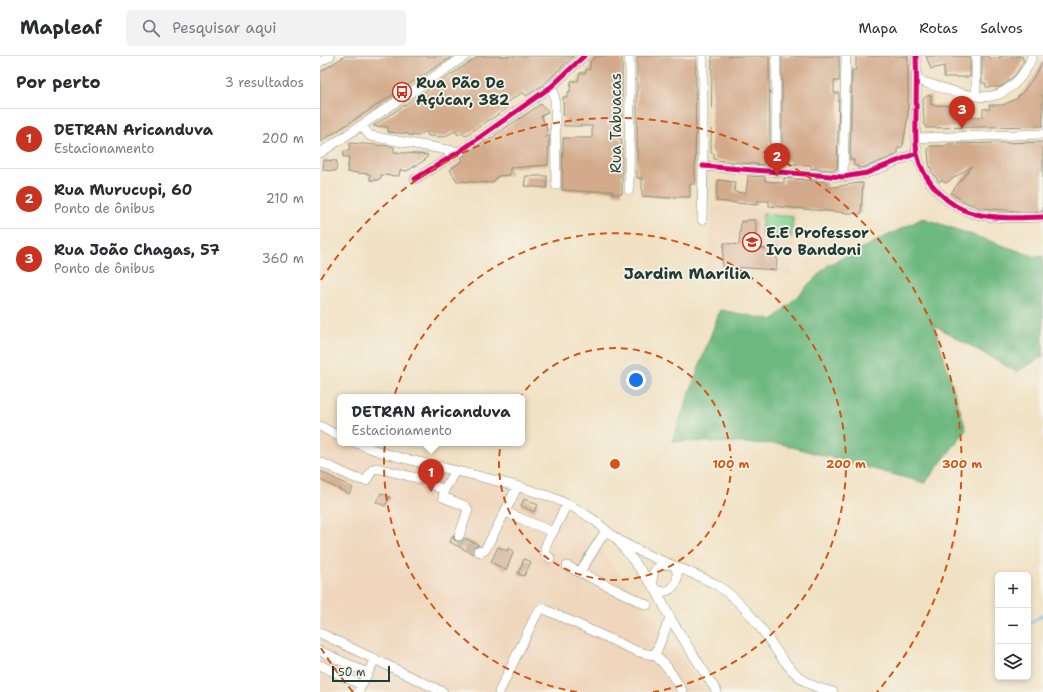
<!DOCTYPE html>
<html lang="pt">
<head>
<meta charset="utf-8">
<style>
	body { margin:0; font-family:"Shantell Sans",sans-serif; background:#f2f2f3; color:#2b2b33 }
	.controls { position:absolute; right:12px; bottom:12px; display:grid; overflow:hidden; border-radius:6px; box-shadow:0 2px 6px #0003 }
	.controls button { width:36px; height:36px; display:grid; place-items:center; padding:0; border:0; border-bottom:1px solid #e1e1e2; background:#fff; color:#2b2b33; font:20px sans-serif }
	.scale { position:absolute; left:12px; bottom:10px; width:58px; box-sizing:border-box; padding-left:4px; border:2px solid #1f3d34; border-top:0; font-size:11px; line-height:14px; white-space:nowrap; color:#1f3d34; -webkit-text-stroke:3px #f7f3e8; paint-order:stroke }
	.you { position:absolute; left:316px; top:324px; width:14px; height:14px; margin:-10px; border:3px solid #fff; border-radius:50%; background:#1a73e8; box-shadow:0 0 0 6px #1a73e833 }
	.badge { display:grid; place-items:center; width:26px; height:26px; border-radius:50%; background:#c8321e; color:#fff; font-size:13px; font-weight:700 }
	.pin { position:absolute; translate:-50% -33px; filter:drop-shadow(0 1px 2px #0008) }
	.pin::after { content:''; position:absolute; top:21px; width:14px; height:12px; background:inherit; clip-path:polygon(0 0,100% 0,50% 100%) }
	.popup { position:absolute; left:17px; top:338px; width:188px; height:52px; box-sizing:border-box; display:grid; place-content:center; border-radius:6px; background:#fff; filter:drop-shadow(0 1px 3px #0005); font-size:13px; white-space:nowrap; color:#7c7c81 }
	.popup b { font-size:15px; color:#2b2b33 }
	.popup::after { content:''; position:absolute; left:50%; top:100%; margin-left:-8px; border:8px solid transparent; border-top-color:#fff }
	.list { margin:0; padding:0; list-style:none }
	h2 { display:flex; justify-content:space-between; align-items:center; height:52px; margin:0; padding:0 16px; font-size:17px }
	h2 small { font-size:13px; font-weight:400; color:#7c7c81 }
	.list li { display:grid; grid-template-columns:26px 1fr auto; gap:12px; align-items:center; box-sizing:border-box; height:60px; padding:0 16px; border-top:1px solid #e1e1e2 }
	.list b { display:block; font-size:15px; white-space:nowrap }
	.list p { margin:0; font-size:13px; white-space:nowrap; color:#7c7c81 }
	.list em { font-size:13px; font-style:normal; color:#7c7c81 }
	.icon { flex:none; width:22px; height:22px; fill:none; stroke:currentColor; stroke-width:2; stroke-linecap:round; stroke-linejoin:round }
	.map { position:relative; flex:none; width:723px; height:636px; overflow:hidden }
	header { display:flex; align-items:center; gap:24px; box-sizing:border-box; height:56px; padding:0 20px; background:#fff; border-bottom:1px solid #e1e1e2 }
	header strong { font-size:19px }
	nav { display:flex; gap:22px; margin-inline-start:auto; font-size:14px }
	.search { width:280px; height:36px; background:#f2f2f3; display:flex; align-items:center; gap:10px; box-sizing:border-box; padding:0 14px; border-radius:6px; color:#7c7c81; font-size:15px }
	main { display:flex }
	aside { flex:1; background:#fff }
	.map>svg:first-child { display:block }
	.built { fill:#efd6bc }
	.green { fill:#87d797; stroke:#538a66 }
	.forest { fill:#6db880; stroke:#467a5a }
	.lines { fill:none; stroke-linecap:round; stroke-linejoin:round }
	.stream { stroke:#75c1ef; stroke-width:2.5 }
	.building { fill:#d3aa8b }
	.minor-tunnel { stroke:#c6c0a6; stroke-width:9; stroke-dasharray:9 4.5; stroke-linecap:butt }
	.minor-casing { stroke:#888f7c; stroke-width:10 }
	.minor { stroke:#fff; stroke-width:9 }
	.cycleway-casing { stroke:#f7f3e8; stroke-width:8 }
	.cycleway { stroke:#d6006c; stroke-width:5 }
	.ring { fill:none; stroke:#d45610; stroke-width:2; stroke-dasharray:7 5 }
	.labels { text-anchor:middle; stroke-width:3.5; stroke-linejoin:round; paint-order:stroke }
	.poi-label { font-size:15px; font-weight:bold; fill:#1f3d34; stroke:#f7f3e8; text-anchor:start }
	.street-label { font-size:15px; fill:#1f3d34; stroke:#f7f3e8 }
	.neighbourhood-label { font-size:16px; font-weight:bold; fill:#1f3d34; stroke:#f7f3e8 }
	.centre { fill:#d45610; stroke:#f7f3e8; stroke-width:2 }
	.ring-label { font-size:12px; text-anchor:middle; font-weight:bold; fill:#d45610; stroke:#f7f3e8; stroke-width:3.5; stroke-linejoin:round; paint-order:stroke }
</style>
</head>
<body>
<header>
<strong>Mapleaf</strong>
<div class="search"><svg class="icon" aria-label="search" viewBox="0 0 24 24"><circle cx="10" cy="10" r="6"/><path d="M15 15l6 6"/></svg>Pesquisar aqui</div>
<nav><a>Mapa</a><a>Rotas</a><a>Salvos</a></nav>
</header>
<main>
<aside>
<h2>Por perto<small>3 resultados</small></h2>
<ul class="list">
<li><span class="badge">1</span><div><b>DETRAN Aricanduva</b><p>Estacionamento</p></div><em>200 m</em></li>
<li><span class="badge">2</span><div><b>Rua Murucupi, 60</b><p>Ponto de ônibus</p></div><em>210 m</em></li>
<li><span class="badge">3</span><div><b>Rua João Chagas, 57</b><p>Ponto de ônibus</p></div><em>360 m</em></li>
</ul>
</aside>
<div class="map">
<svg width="723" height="636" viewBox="0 0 723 636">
	<rect width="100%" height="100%" fill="#f7f3e8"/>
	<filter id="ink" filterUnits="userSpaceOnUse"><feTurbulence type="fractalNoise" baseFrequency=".025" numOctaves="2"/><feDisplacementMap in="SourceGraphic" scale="8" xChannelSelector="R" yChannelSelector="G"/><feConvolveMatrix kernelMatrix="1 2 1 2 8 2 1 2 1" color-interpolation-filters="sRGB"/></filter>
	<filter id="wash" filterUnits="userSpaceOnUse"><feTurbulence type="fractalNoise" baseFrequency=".012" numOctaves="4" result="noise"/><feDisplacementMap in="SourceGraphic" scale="16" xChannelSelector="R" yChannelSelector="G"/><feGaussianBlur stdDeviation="0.9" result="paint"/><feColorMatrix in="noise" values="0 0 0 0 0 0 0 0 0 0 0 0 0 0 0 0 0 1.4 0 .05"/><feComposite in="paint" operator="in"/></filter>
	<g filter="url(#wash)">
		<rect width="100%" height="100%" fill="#f0e1c3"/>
		<path class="built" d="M392 149 477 155 472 219 387 213Z
			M0 370 20 376V387H54L247 448 387 636H0Z"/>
		<path class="green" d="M443 158 473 161 471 182 441 180Z"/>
		<path class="forest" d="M603 162 716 201 723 200V300L697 316 614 269 646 374 605 427 461 388 352 385 400 254 453 264 508 209Z"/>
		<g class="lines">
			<path class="stream" d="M709 568 723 559"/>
		</g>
		<g id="blocks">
			<path class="building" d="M25 0H133L0 86V16Z
				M159 0H254L223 29 206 40 203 36 185 48 188 52 145 80 142 76 138 79 135 75 124 81 108 80 106 75 98 80 88 79 89 78 68 76V71L53 70Z
				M276 0H302V59L301 65H297V82H301L302 93V138H293V135H272V136L242 134 243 82H272V70H244L243 41H248V36H250L251 25H258L260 17H266V14L270 13V6Z
				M317 0H376L375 128H370V141H351V142L322 140V122H317Z
				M392 0H449L450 98H445V104H443V109L397 104 394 103V97H391Z
				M462 0H519V25H514V37H519L517 113 512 114 491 112V109L470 108V105H464V93H462Z
				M536 0H588V60L583 89 581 92H578V97L576 99 545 111 538 112V110H534V104H530L532 14H536Z
				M606 0H650V21H624V10L611 13Z
				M662 0H668L669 2H680V0H702L703 4H704L696 18 686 27 680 31H666V27H662Z
				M723 5V70L606 72 604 68 603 43 607 40 611 39V49L639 50 649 53V61H663V53H670L669 49H683L698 42V40L702 37 712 24Z
				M221 48 228 56 221 60 227 73 225 82 229 79 228 109 190 112V119L178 120 172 127 137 125 130 114 143 104 141 102 165 85 166 86 175 80V79L181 75Z
				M723 86V155L709 156 661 152 647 147 631 137 652 110 626 127 622 124 619 126 612 116 609 107 608 94 610 90H628L627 88Z
				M30 87 70 90 74 91V96L108 99 105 104 87 115 80 114 79 120 61 119V122L57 124H50V118L27 116 29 101H23L24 95H29Z
				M4 104 17 105 16 115 3 114Z
				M206 120H227V132L204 130Z
				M428 120 445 121V125L462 127H464V122L506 126 508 132 538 127H543L541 158 449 150V145H437V149L396 145 398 124 415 126 414 136 426 137Z
				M427 164H435V166L436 167 435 192 446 193V191L458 192 456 214 402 210 404 187 419 189 421 165 426 166Z
				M0 415 33 432 29 438 0 424Z
				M61 437 70 441 65 450 56 446Z
				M204 443 218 449 214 456 201 450Z
				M133 479 134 484 137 485 141 486 144 482 159 489 154 491 152 493 153 498 130 486Z
				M178 491 187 495 188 492 194 495 186 514 171 506Z
				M204 503 211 506 204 520 198 518Z"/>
		</g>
	</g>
	<g filter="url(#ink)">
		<use href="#blocks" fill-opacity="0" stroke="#888f7c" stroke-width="1"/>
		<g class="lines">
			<path class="minor-tunnel" d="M139 480C140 489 151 491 158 495"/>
			<defs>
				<path id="minor" d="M456 0V115
					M596 0C597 20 596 41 596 61 596 73 595 86 597 98 603 125 628 152 656 158 678 163 701 162 723 161
					M656 0V40
					M0 6 10 0
					M597 24C617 30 652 44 672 40 682 38 692 31 698 24 704 17 710 9 712 0
					M232 30 235 44 236 129
					M42 70 50 80 139 96
					M596 82 723 78
					M0 97 145 0
					M383 110 523 121 547 117 597 97
					M523 121 526 0
					M95 123 139 96 232 30 264 0
					M309 134 310 16 309 0
					M382 164 383 110V0
					M0 370 20 381
					M36 387C48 391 59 396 71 399 123 413 177 422 228 440 245 446 259 454 274 464 282 470 289 478 297 483 327 502 362 511 393 527 411 537 427 554 439 570 454 589 466 614 488 627 496 632 505 634 513 636
					M0 406 35 422 46 425 53 413 57 412 97 422 124 434 135 415
					M197 431 185 456 233 476C229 484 219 495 230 502
					M124 434 123 441 145 450 148 454 139 480
					M233 476 247 448
					M299 486 336 534 350 562 397 636
					M158 495 161 496 165 494 185 456
					M247 510 327 549
					M260 516 286 474
					M333 529C330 518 336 509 348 508
					M336 534C351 540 362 525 355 511
					M0 577 123 636
					M0 595 47 617
					M335 599 350 562
					M0 609 41 629
					M38 636 55 603
					M179 636 216 559 221 553H224L316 595 327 598 335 599 347 611 363 636"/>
			</defs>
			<use href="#minor" class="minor-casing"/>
			<use href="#minor" class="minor"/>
			<defs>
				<path id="cycleway" d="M596 0C597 20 596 41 596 61 596 73 595 86 597 98 603 125 628 152 656 158 678 163 701 162 723 161
					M383 110 523 121 547 117 597 97
					M95 123 139 96 232 30 264 0"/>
			</defs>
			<use href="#cycleway" class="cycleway-casing"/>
			<use href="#cycleway" class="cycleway"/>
		</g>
	</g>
	<g class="ring">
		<circle cx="295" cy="408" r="116"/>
		<path d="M257 636A231 231 0 1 1 333 636"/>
		<path d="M33 636A347 347 0 0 1 1 592M1 224A347 347 0 1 1 557 636"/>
	</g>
	<defs>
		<symbol id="bus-ring" viewBox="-11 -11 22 22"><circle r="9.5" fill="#f7f3e8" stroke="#c8321e" stroke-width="1.5"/><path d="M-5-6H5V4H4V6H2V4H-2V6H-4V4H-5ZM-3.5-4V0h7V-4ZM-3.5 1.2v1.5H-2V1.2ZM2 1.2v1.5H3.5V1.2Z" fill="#c8321e"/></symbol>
		<symbol id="school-ring" viewBox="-11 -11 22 22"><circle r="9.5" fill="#f7f3e8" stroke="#c8321e" stroke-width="1.5"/><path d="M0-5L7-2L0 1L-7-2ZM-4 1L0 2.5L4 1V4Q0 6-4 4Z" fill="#c8321e"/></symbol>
	</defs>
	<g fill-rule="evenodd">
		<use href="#bus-ring" x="71" y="25" width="22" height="22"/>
		<use href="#school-ring" x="421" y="175" width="22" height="22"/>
	</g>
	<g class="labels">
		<g class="poi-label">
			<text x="96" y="32">Rua Pão De<tspan x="96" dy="17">Açúcar, 382</tspan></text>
			<text x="446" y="182">E.E Professor<tspan x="446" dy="17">Ivo Bandoni</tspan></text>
		</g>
		<g class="street-label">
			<text transform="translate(296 67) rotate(-90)" y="5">Rua Tabuacas</text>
		</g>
		<g class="neighbourhood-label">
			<text x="367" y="223">Jardim Marília</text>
		</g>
	</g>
	<circle cx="295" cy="408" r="6" class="centre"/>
	<g class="ring-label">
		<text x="411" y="412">100 m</text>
		<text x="526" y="412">200 m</text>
		<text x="642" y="412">300 m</text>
	</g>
</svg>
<div class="controls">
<button>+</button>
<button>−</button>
<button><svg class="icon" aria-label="layers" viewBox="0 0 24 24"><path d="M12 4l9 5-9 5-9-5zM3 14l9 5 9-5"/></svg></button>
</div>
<div class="scale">50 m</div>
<div class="you"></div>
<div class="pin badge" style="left:111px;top:436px">1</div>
<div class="popup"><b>DETRAN Aricanduva</b>Estacionamento</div>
<div class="pin badge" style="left:457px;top:120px">2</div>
<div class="pin badge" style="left:642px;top:73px">3</div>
</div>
</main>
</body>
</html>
